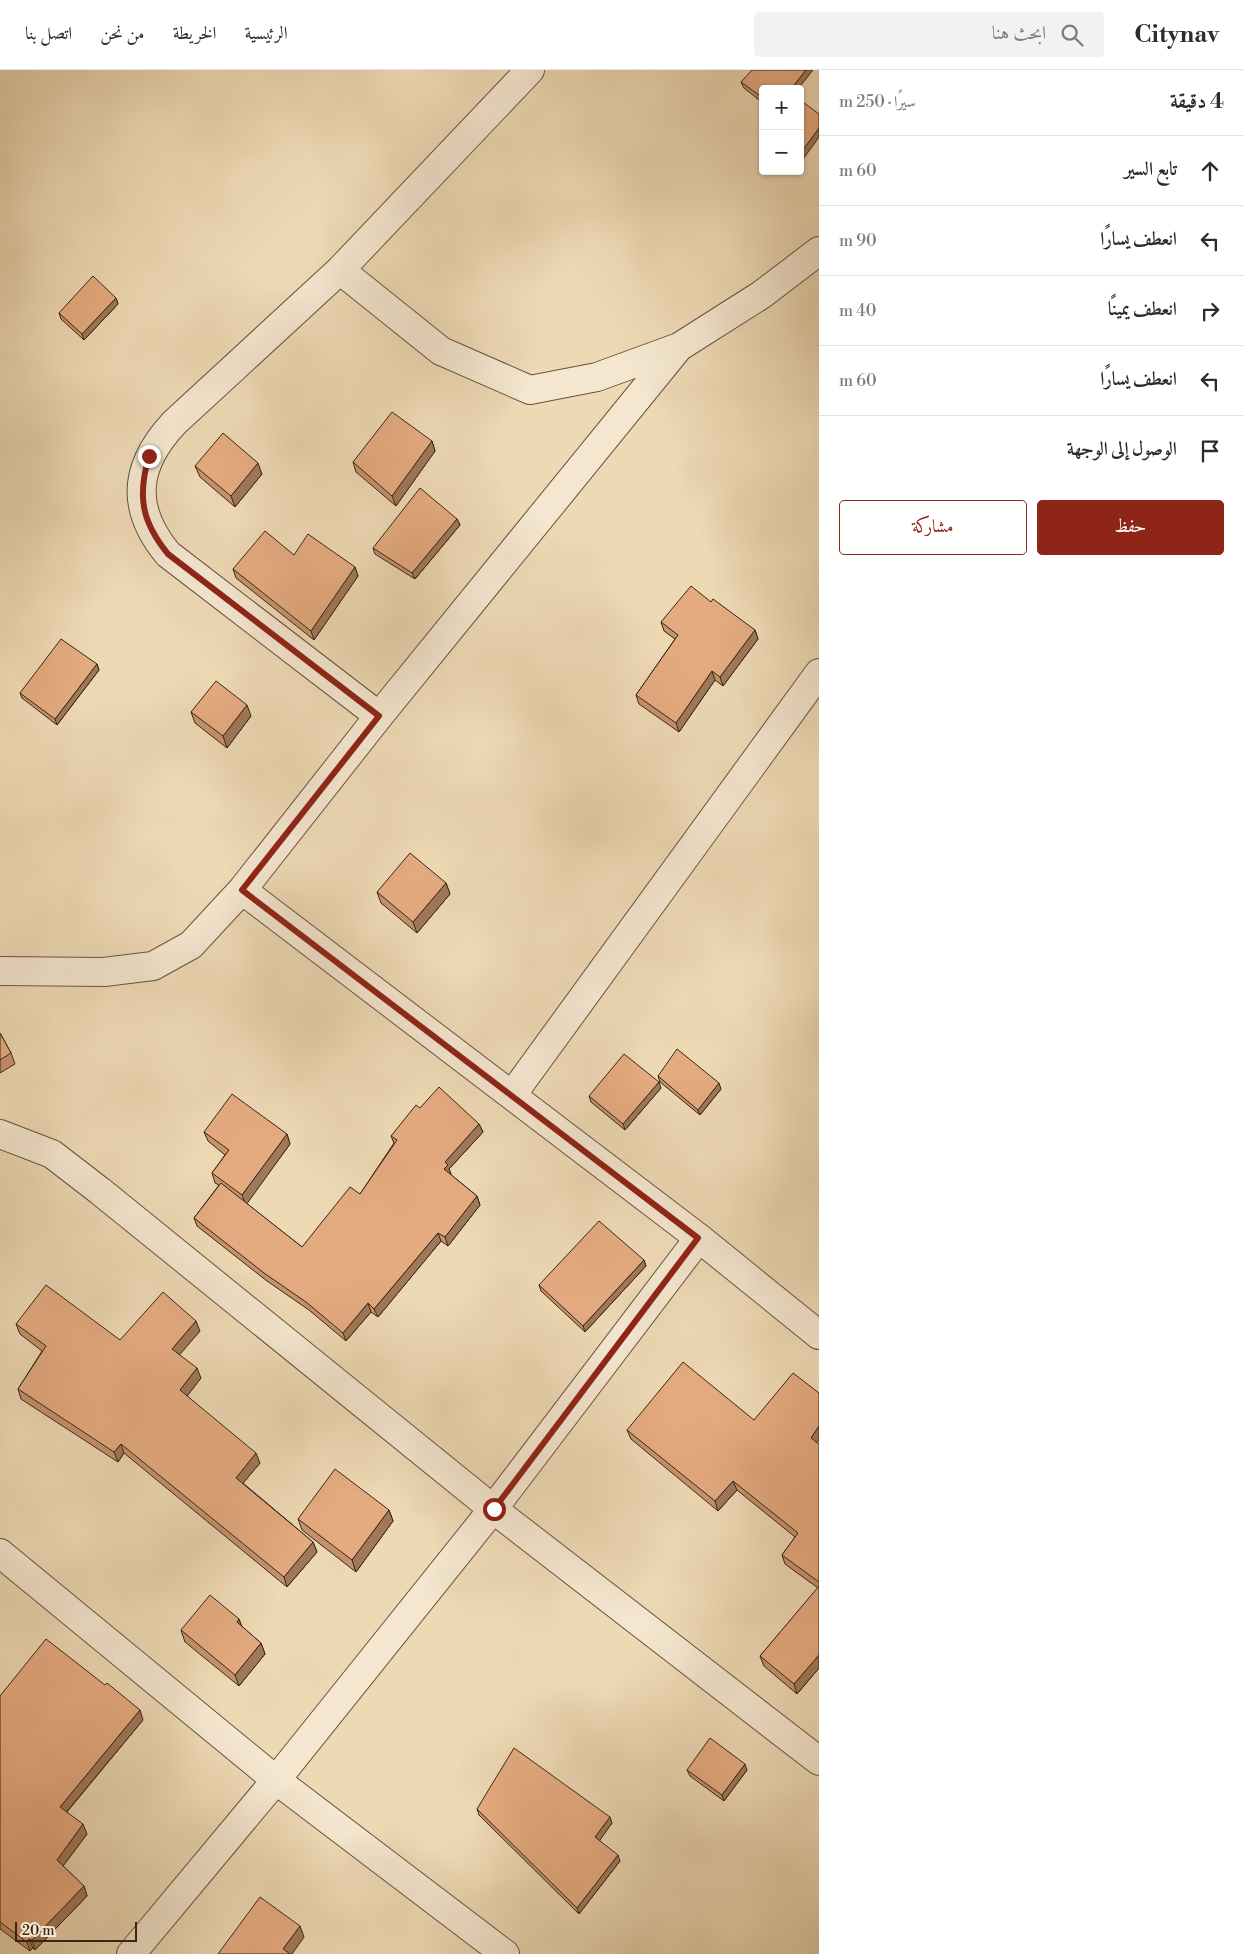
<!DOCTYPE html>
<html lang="ar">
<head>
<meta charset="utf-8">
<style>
	body { margin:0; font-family:"Libre Bodoni",Amiri,serif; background:#f2f2f3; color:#2b2b33; direction:rtl }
	.controls { position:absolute; right:15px; top:15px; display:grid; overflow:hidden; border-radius:5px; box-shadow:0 1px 4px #0004 }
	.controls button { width:45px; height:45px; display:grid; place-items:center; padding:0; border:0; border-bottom:1px solid #e1e1e2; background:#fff; color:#2b2b33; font:25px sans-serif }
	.scale { position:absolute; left:15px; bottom:12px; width:122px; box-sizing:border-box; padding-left:5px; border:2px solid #372716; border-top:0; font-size:14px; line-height:18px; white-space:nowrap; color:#372716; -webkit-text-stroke:4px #f4e6cf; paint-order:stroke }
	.stop { position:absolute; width:15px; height:15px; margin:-11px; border:4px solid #8f2418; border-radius:50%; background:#fff }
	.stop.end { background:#8f2418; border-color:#fff; box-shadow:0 1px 5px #0008 }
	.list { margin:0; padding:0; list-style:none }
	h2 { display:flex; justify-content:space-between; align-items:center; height:65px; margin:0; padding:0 20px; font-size:21px }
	h2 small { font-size:16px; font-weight:400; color:#7c7c81 }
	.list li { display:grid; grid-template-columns:32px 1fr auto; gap:15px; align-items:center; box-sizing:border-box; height:70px; padding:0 20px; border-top:1px solid #e1e1e2 }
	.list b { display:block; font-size:19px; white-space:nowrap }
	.list em { font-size:16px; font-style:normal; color:#7c7c81 }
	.actions { display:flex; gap:10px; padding:15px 20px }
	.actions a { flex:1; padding:11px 0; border:1px solid #8f2418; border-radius:5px; text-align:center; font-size:18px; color:#8f2418 }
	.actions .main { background:#8f2418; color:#fff }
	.icon { flex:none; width:28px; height:28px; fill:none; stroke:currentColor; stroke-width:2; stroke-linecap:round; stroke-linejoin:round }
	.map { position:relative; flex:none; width:819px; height:1884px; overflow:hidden; direction:ltr }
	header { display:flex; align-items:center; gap:30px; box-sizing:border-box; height:70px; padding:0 25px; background:#fff; border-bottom:1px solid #e1e1e2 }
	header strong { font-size:24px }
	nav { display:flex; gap:28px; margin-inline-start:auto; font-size:18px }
	.search { width:350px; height:45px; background:#f2f2f3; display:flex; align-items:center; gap:12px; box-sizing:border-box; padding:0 18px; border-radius:5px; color:#7c7c81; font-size:19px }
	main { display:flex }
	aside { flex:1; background:#fff }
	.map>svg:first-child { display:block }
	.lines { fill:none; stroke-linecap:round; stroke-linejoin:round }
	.minor-casing { stroke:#65543e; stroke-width:30 }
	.minor { stroke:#f4e6cf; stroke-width:28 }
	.wall { fill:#c5936e; stroke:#372716 }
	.shaded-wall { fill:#a0785a; stroke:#372716 }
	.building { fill:#e5ab80; stroke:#372716 }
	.route { stroke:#8f2418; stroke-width:6 }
</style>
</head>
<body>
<header>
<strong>Citynav</strong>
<div class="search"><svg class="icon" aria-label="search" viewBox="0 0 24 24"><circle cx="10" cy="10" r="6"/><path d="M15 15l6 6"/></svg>ابحث هنا</div>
<nav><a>الرئيسية</a><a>الخريطة</a><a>من نحن</a><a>اتصل بنا</a></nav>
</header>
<main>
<aside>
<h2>4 دقيقة<small>سيرًا · 250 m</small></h2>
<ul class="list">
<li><svg class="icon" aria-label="ahead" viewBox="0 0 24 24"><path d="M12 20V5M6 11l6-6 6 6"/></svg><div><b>تابع السير</b></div><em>60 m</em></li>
<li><svg class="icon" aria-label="left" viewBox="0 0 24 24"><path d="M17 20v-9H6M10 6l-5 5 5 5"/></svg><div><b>انعطف يسارًا</b></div><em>90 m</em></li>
<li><svg class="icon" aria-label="right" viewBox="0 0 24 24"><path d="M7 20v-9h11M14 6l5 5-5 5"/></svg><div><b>انعطف يمينًا</b></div><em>40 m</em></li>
<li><svg class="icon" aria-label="left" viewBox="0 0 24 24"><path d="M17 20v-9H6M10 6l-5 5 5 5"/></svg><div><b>انعطف يسارًا</b></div><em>60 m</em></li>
<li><svg class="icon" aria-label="arrive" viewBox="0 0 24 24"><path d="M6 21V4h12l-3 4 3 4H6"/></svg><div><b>الوصول إلى الوجهة</b></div></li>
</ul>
<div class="actions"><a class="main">حفظ</a><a>مشاركة</a></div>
</aside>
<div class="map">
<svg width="819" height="1884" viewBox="0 0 819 1884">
	<rect width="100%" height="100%" fill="#eed9b5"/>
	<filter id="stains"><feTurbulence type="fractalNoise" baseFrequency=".004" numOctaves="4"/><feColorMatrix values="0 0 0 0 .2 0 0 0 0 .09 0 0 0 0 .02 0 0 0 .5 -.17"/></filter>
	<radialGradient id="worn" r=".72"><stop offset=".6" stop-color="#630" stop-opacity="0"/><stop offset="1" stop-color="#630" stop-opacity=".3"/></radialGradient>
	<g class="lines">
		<defs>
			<path id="minor" d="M340 200 441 281 530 320 597 307 679 277 761 225 819 181
				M379 646 168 484C130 438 134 396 174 353L340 200 530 0
				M242 820 699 1168
				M0 901 104 902 153 896 191 875 242 820 379 646 679 277
				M512 1025 819 603
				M0 1064 52 1084 100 1121 493 1439 819 1691
				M0 1483 276 1710 505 1884
				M131 1884 276 1710 493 1439 699 1168 819 1265"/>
		</defs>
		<use href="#minor" class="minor-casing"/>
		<use href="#minor" class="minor"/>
	</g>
	<path class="wall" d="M741 12 763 19V33L744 18Z
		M116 228 118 234 84 270 61 249 59 243Z
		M432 371 435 381 396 436 356 402 353 392Z
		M195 396 262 404 235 437 200 407Z
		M457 449 460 455 415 509 375 484 373 478Z
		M355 497 358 506 314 570 236 508 233 499Z
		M711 532 755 560 758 569 723 616 715 610 679 662 639 634 636 625 675 569 664 561 661 552Z
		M97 594 99 600 57 655 22 628 20 623Z
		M191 642 251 646 227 678 195 653Z
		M446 813 450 824 417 863 381 833 377 822Z
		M0 963 11 983 15 994 0 1003Z
		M658 1006 721 1019 700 1045 660 1012Z
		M661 1018 625 1060 591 1032 589 1026Z
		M420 1038 479 1054 483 1062 449 1099 451 1104H450L477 1126 480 1135 448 1176 441 1171 378 1247 371 1242 346 1271 309 1240 267 1211 197 1156 194 1148 219 1115 215 1113 212 1103 225 1085 208 1071 204 1062 287 1064 290 1074 246 1133 302 1177 360 1124 394 1073 391 1066Z
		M644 1190 646 1196 585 1262 541 1221 539 1215Z
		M16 1254 120 1270 200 1261 179 1284 201 1308 187 1326 260 1393 243 1413 313 1472 317 1482 287 1517 124 1383 118 1392 21 1329 18 1319 42 1281 20 1264Z
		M754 1350 819 1374V1598L797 1624 764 1596 760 1586 818 1518 785 1494 782 1485 795 1467 737 1420 718 1441 631 1369 627 1360Z
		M389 1440 393 1451 356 1502 302 1460 298 1449Z
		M239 1549 242 1557 261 1573 265 1584 239 1616 185 1572 181 1560Z
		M0 1626 143 1650 67 1742 87 1764 63 1796 84 1816 87 1826 35 1880 33 1878 30 1881 0 1859Z
		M687 1700H747L724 1731 690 1706Z
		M477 1739 612 1753 599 1770 620 1791 579 1844 479 1745Z"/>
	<path class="shaded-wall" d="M806 0H813L798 19H791Z
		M819 58V67L801 92 800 84Z
		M116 228 118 234 84 270 82 264Z
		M432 371 435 381 396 436 392 426Z
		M258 393 262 404 235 437 231 426Z
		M457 449 460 455 415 509 412 503Z
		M355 497 358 506 314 570 311 561Z
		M755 560 758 569 723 616 720 607Z
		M97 594 99 600 57 655 55 649Z
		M712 601 715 610 679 662 676 653Z
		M247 635 251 646 227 678 223 666Z
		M446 813 450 824 417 863 413 852Z
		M659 1012 661 1018 625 1060 623 1054Z
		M719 1013 721 1019 700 1045 698 1040Z
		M479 1054 483 1062 449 1099 451 1104 447 1107 444 1099 445 1092Z
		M287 1064 290 1074 246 1135 242 1125Z
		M477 1126 480 1135 448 1176 445 1167Z
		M438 1163 441 1171 378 1247 374 1239Z
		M644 1190 646 1196 585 1262 583 1256Z
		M368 1233 371 1242 346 1271 343 1263Z
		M196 1251 200 1261 176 1289 172 1279Z
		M197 1298 201 1308 184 1330 180 1320Z
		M819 1356V1370L814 1377 811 1368Z
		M121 1374 124 1383 118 1392 114 1382Z
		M256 1383 260 1393 239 1418 236 1408Z
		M733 1411 737 1420 718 1441 715 1431Z
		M389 1440 393 1451 356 1502 352 1490Z
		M313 1472 317 1482 287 1517 284 1507Z
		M239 1549 243 1560 237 1552Z
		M261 1573 265 1584 239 1616 235 1605Z
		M819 1585V1598L797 1624 794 1614Z
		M140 1640 143 1650 63 1746 60 1737Z
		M745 1694 747 1700 724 1731 722 1725Z
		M610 1747 612 1753 598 1773 595 1767Z
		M83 1754 87 1764 60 1800 57 1790Z
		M618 1785 620 1791 579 1844 577 1838Z
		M84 1816 87 1826 35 1880 32 1870Z
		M300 1856 304 1867 292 1884H285L283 1879Z
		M29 1869 33 1878 30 1881 27 1872Z"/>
	<path class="building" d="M752 0H806L791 19H763V28L741 12Z
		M800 30 819 44V58L800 84Z
		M93 206 116 228 82 264 59 243Z
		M392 342 432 371 392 426 353 392Z
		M223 363 258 393 231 426 195 396Z
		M420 418 457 449 412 503 373 478Z
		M265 461 294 485 308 464 355 497 311 561 233 499Z
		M691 516 711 532 713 529 755 560 720 607 712 601 676 653 636 625 678 565 661 552Z
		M61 569 97 594 55 649 20 623Z
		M216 611 247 635 223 666 191 642Z
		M410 783 446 813 413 852 377 822Z
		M0 963 11 983 0 990Z
		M677 979 719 1013 698 1040 658 1006Z
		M624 984 659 1012 623 1054 589 1026Z
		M439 1017 479 1054 445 1092 448 1095 444 1099 477 1126 445 1167 438 1163 374 1239 368 1233 343 1263 306 1232 264 1203 194 1148 221 1113 302 1177 350 1117 360 1124 397 1070 391 1066 416 1035 420 1038Z
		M232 1024 287 1064 242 1125 212 1103 229 1080 204 1062Z
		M599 1151 644 1190 583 1256 539 1215Z
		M46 1215 120 1270 163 1222 196 1251 172 1279 197 1298 180 1320 256 1383 236 1408 313 1472 284 1507 121 1374 114 1382 18 1319 46 1276 16 1254Z
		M683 1292 754 1350 793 1303 819 1323V1356L811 1368 819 1374V1512L782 1485 798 1463 733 1411 715 1431 627 1360Z
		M335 1399 389 1440 352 1490 298 1449Z
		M819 1516V1585L794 1614 760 1586Z
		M210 1525 239 1549 237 1552 261 1573 235 1605 181 1560Z
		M46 1569 105 1615 107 1613 140 1640 60 1737 83 1754 57 1790 84 1816 32 1870 29 1869 27 1872 0 1852V1626Z
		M710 1668 745 1694 722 1725 687 1700Z
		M514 1678 610 1747 595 1767 618 1785 577 1838 477 1739Z
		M260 1827 300 1856 283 1879 290 1884H218Z"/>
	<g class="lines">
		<path class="route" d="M149 386C137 427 142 452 168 484L379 646 242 820 698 1168 494 1439"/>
	</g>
	<rect width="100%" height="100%" filter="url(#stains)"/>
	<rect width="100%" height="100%" fill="url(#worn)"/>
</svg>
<div class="controls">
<button>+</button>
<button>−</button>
</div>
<div class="scale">20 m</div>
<div class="stop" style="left:494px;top:1439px"></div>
<div class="stop end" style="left:149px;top:386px"></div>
</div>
</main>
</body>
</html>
